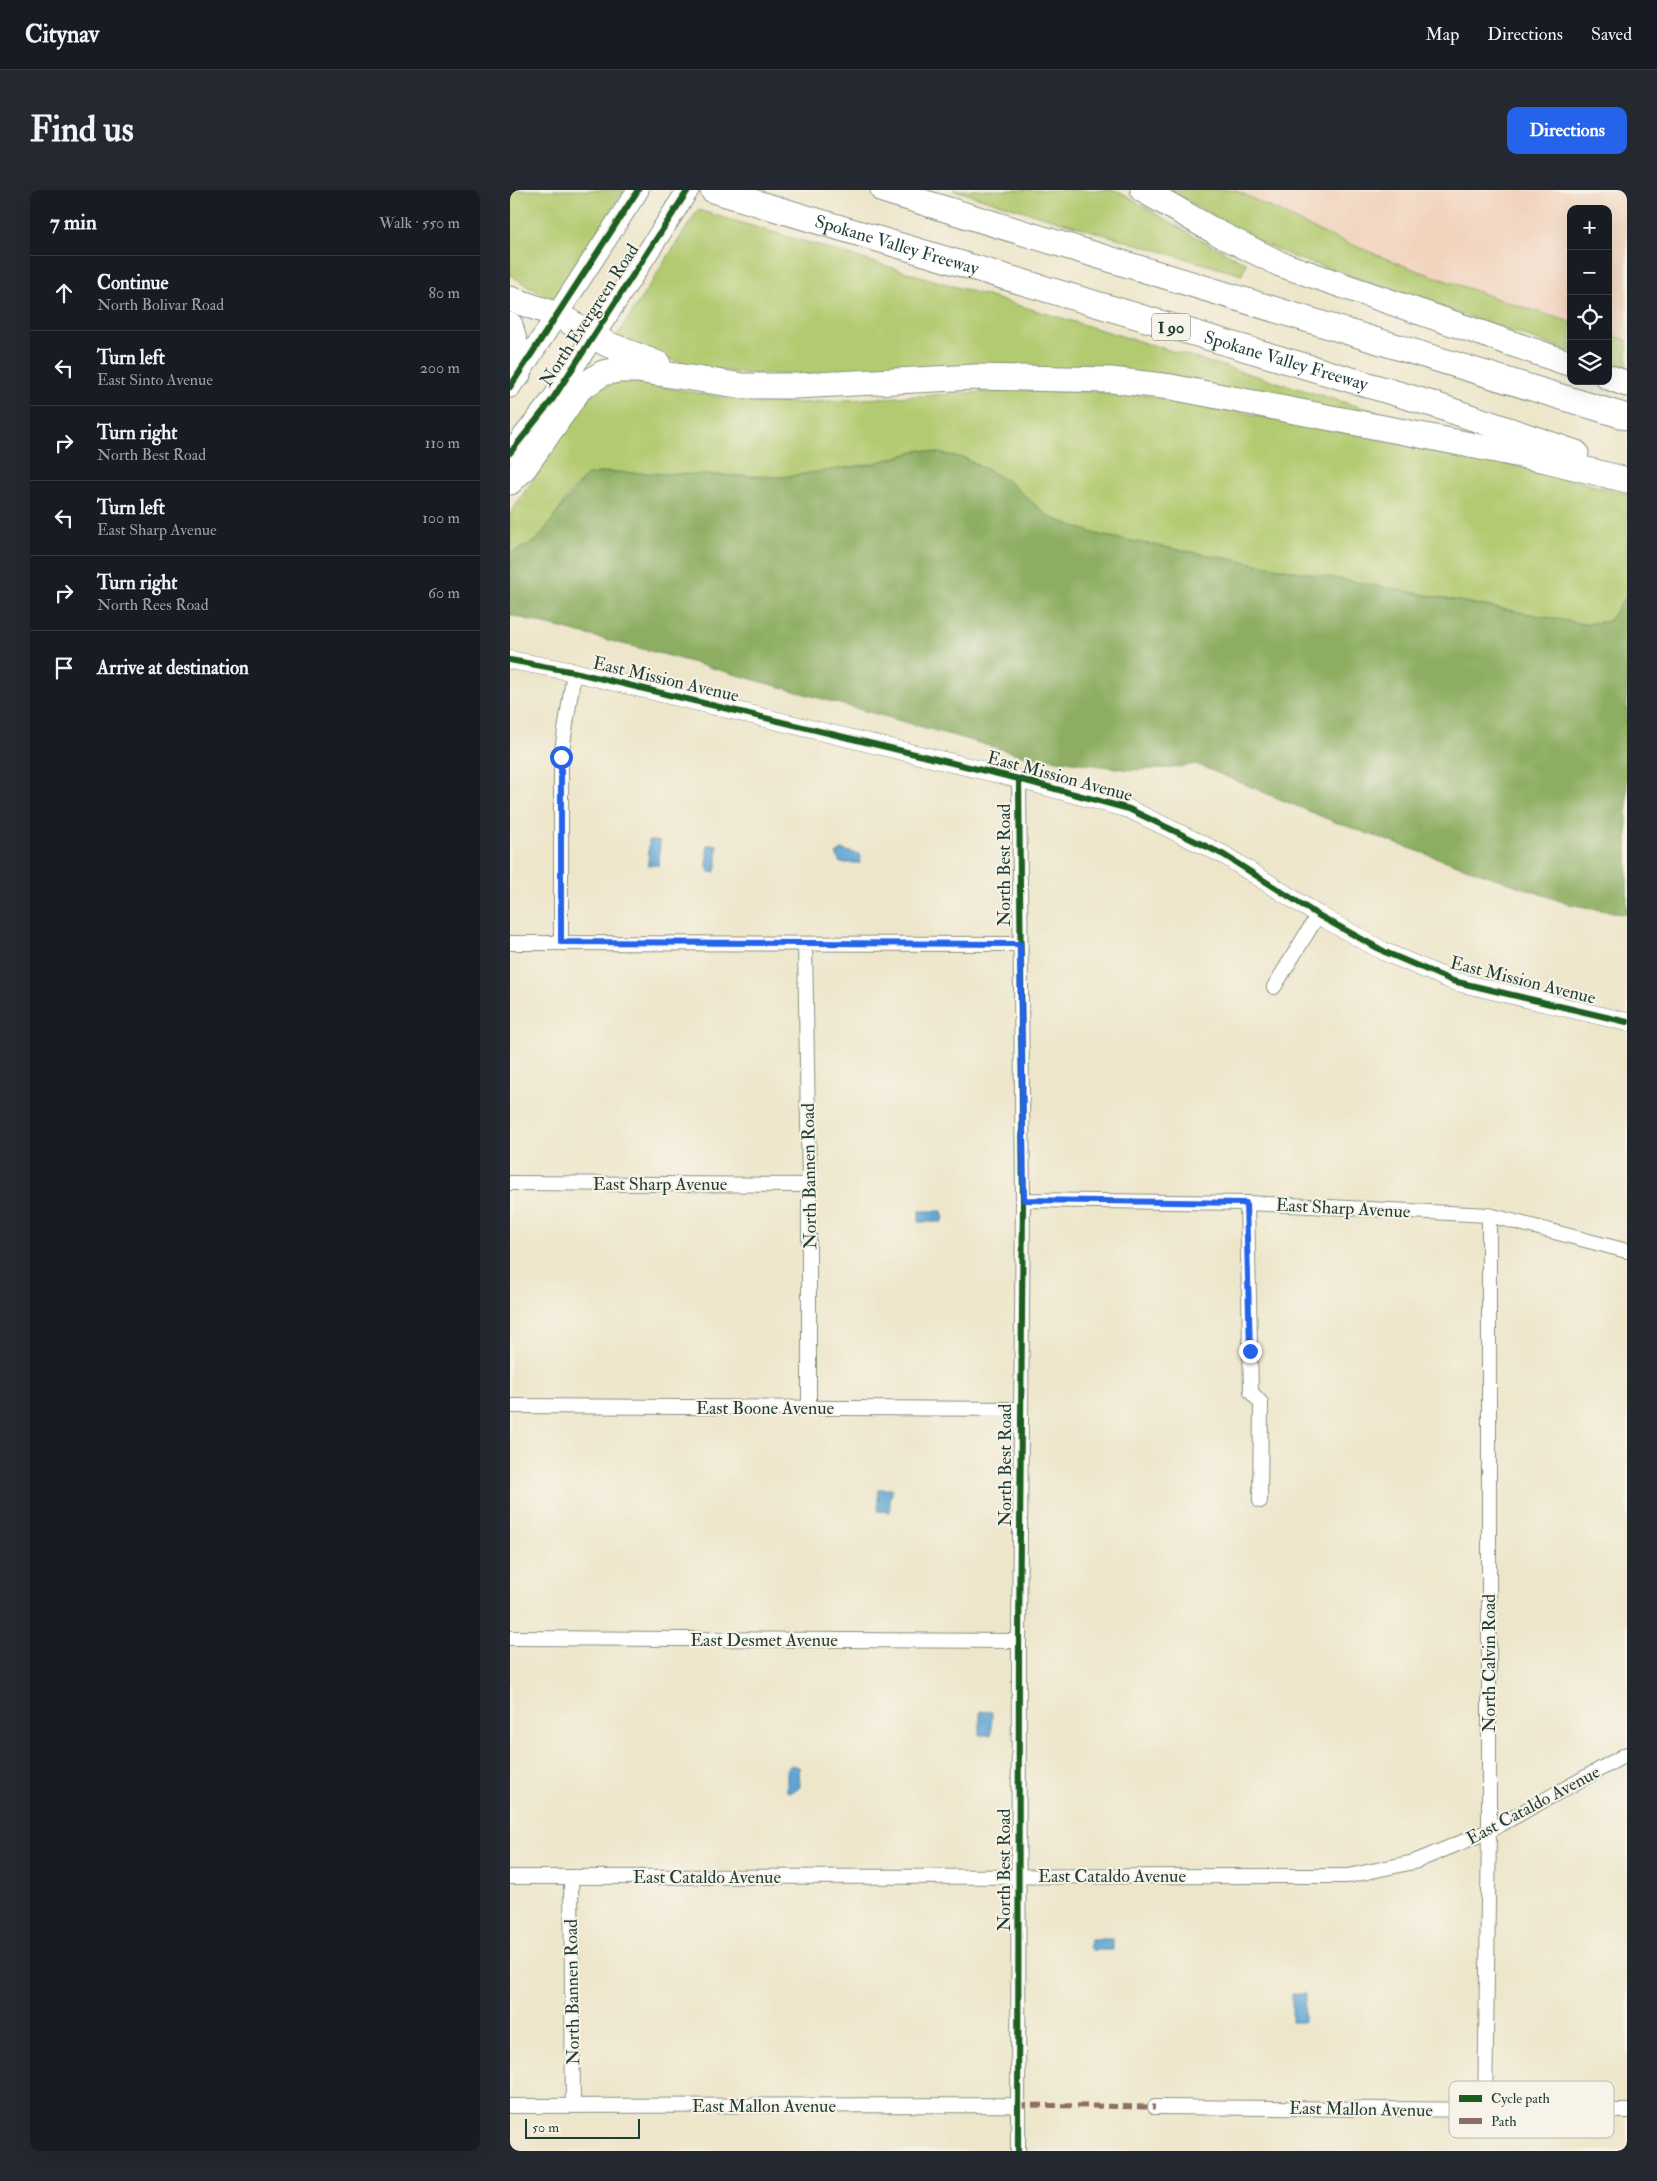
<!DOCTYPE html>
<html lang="en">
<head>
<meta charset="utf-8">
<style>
	body { margin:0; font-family:"IM FELL Double Pica",serif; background:#242831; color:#f1f3f6 }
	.controls { position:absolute; right:15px; top:15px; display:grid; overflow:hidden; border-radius:10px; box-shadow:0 5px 20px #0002 }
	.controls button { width:45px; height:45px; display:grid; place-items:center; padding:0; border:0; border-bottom:1px solid #363941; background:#171b24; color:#f1f3f6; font:25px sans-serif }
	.scale { position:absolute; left:15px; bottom:12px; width:115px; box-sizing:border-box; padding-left:5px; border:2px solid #1f3d34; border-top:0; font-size:14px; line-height:18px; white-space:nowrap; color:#1f3d34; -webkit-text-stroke:4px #f7f3e8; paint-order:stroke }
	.stop { position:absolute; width:15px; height:15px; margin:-11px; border:4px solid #2563eb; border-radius:50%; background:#fff }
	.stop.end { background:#2563eb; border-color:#fff; box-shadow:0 1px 5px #0008 }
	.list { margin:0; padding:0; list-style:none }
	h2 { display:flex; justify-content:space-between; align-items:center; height:65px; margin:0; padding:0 20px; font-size:21px }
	h2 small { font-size:16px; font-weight:400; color:#9ea1a6 }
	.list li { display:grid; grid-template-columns:32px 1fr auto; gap:15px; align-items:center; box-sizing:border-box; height:75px; padding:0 20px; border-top:1px solid #363941 }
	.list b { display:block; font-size:19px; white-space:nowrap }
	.list p { margin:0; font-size:16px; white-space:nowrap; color:#9ea1a6 }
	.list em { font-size:16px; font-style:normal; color:#9ea1a6 }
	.icon { flex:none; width:28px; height:28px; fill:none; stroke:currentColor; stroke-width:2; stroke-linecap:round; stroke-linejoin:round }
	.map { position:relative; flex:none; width:1117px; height:1961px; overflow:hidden; border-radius:10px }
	header { display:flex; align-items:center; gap:30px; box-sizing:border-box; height:70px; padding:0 25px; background:#171b24; border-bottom:1px solid #363941 }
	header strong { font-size:24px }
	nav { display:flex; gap:28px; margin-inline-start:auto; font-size:18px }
	.intro { display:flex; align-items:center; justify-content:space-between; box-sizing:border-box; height:120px; padding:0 30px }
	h1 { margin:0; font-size:35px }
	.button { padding:12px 22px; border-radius:10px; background:#2563eb; color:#fff; font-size:18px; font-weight:700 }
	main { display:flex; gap:30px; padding:0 30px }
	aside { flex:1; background:#171b24; border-radius:10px; box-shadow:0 5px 20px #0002 }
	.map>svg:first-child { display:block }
	.built { fill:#f2d4be }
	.green { fill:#b2ca6f; stroke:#688452 }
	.forest { fill:#8dae62; stroke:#56764b }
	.water { fill:#5ea5d4; stroke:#3e7184 }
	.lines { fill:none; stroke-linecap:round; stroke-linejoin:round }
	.minor-casing { stroke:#869280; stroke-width:16 }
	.tertiary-casing { stroke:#869280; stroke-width:19 }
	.primary-casing { stroke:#869280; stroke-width:23 }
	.motorway-casing { stroke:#869280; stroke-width:27 }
	.minor { stroke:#fff; stroke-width:14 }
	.tertiary { stroke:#fff; stroke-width:18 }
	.primary { stroke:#fff; stroke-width:21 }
	.motorway { stroke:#fff; stroke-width:25 }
	.quiet { stroke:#8d6e63; stroke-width:5; stroke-dasharray:10 5; stroke-linecap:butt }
	.cycleway-casing { stroke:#f7f3e8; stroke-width:9 }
	.cycleway { stroke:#1b5e20; stroke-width:6 }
	.route { stroke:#2563eb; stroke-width:6 }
	.labels { text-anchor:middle; stroke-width:4; stroke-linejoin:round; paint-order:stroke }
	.shield { fill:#f7f3e8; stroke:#60746a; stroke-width:1 }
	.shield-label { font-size:16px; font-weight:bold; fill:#1f3d34 }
	.street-label { font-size:18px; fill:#1f3d34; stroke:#f7f3e8 }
	.key { fill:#f7f3e8; stroke:#b6bcb2; stroke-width:1 }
	.key-label { font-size:14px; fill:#1f3d34 }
</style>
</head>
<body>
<header>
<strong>Citynav</strong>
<nav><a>Map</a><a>Directions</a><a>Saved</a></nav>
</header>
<div class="intro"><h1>Find us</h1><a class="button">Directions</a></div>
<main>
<aside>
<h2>7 min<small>Walk · 550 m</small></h2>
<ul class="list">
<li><svg class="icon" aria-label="ahead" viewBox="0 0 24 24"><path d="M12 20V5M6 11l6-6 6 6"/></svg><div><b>Continue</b><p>North Bolivar Road</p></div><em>80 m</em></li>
<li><svg class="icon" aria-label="left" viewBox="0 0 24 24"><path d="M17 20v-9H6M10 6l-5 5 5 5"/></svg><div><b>Turn left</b><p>East Sinto Avenue</p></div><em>200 m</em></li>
<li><svg class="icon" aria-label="right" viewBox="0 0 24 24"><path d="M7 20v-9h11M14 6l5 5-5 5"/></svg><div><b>Turn right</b><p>North Best Road</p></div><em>110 m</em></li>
<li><svg class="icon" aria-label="left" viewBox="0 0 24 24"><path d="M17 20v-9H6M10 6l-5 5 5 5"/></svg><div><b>Turn left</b><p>East Sharp Avenue</p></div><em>100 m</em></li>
<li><svg class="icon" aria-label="right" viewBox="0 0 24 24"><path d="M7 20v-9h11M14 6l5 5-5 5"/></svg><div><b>Turn right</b><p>North Rees Road</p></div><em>60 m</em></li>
<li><svg class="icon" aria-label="arrive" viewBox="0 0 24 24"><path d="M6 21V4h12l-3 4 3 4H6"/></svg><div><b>Arrive at destination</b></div></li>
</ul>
</aside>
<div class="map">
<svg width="1117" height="1961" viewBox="0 0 1117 1961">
	<rect width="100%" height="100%" fill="#f7f3e8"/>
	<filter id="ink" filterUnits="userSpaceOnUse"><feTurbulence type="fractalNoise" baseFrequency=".02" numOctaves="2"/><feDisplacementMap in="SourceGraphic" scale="10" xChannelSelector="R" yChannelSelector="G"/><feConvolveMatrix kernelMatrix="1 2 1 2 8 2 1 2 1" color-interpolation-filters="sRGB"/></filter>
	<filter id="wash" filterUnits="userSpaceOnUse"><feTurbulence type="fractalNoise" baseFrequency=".0096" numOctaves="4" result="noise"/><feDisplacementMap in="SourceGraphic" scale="20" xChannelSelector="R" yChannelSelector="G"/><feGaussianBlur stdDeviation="1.12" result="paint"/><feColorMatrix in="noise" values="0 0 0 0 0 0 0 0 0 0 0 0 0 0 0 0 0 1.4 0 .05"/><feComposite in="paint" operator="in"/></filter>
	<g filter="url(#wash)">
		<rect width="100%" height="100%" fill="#eee6cb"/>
		<path class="built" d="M725 0H1117V150L1098 144V19H1061V132L1005 115 892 75 808 41Z"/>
		<path class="green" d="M0 0H114L44 111 0 85Z
			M443 0H606L687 48 736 73 732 85Z
			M658 0H725L808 41 892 75 1005 115 1061 132V162L784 67 743 49Z
			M188 20 914 236 696 198 228 183 175 174 103 152Z
			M1098 144 1117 150V182L1098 175Z
			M119 191 221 209 287 213 507 200 604 202 635 205 683 213 1011 277 1117 304V405L1099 431 1074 434 589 345 539 327 498 291 454 268 411 260 362 274 273 287 97 282C58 284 52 326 27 349 21 355 8 359 0 364V324L75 210C89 197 100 193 119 191Z"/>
		<path class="forest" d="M411 260 454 268 498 291 539 327 589 345 1074 434 1099 431 1117 405V725L1059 714 825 632 686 574 661 578 621 580 512 565 156 465 0 425V364L27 350 75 286 97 282 273 287 362 274Z"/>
		<path class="water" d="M139 650 150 651 149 675H138Z
			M197 655H207V679H205V682H199V679H197Z
			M332 660 349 664 351 667 350 673H330L326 664Z
			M409 1021H432L434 1029H432V1032H409Z
			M368 1299H382V1305H380V1322L368 1321Z
			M470 1521 482 1522 481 1545H470Z
			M281 1575 289 1577 290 1597 287 1600 278 1602 275 1599 277 1596V1579Z
			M581 1749H603V1760H581L580 1757H578Z
			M782 1803 795 1804 794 1832H782Z"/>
	</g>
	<g filter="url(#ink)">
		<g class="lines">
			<defs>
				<path id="minor" d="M51 752V567L64 482
					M0 753 510 754
					M295 754 299 995V1218
					M764 797 808 725
					M0 993 299 995
					M513 1010 737 1013 979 1025 1117 1061
					M737 1013 741 1202 751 1213 750 1311
					M0 1216 511 1219
					M0 1448 509 1451
					M0 1687 838 1686 904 1672 979 1641 1117 1564
					M61 1687 63 1916
					M0 1916 507 1915
					M645 1917 1117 1921
					M975 1921 979 1641V1025
					M508 1961 509 1451 513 1010 509 589"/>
				<path id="tertiary" d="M0 470 64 482 509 589 619 619 714 665 808 725 875 762 943 791 1117 832"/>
				<path id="primary" d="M0 197 128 0
					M0 263 42 210 178 0"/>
				<g id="motorway">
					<path id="s1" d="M203 0 922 214 1066 263"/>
					<path d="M373 0 1117 227"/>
					<path d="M633 0 706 42 770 74 1061 174"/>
					<path d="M0 109 48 125 97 154 148 174"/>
					<path d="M0 135 6 158 8 185"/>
					<path d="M1098 187 1117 194"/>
					<path d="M0 292 14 278 70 198 93 183 109 180H127L234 196H285L465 187 601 190 661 197 915 246 1036 270 1117 290"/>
				</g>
			</defs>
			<use href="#minor" class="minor-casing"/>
			<use href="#tertiary" class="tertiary-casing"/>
			<use href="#primary" class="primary-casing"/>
			<use href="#motorway" class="motorway-casing"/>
			<use href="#minor" class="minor"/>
			<use href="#tertiary" class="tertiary"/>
			<use href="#primary" class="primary"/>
			<use href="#motorway" class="motorway"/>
			<path class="quiet" d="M507 1915 645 1917"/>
			<defs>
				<path id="cycleway" d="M0 197 128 0
					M0 263 42 210 178 0
					M0 470 64 482 509 589 619 619 714 665 808 725 875 762 943 791 1117 832
					M508 1961 509 1451 513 1010 509 589"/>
			</defs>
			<use href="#cycleway" class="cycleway-casing"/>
			<use href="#cycleway" class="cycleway"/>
		</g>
	</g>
	<g class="lines" filter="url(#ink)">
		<path class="route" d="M51 567V752L510 754 514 1010 736 1013 740 1161"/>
	</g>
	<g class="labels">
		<rect class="shield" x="642" y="123.5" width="38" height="27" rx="4"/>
		<g class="shield-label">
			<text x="661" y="143">I 90</text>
		</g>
		<g class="street-label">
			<text dy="6" stroke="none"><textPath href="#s1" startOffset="192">Spokane Valley Freeway</textPath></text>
			<text transform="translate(79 125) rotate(-57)" y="6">North Evergreen Road</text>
			<text dy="6" stroke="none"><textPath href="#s1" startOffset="598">Spokane Valley Freeway</textPath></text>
			<text transform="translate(156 489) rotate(13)" y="6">East Mission Avenue</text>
			<text transform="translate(550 586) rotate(15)" y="6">East Mission Avenue</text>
			<text transform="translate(494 675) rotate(-90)" y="6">North Best Road</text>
			<text transform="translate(1013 790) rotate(14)" y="6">East Mission Avenue</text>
			<text transform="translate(299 986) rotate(-91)" y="6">North Bannen Road</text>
			<text x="150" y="1000">East Sharp Avenue</text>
			<text transform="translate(833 1018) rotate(3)" y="6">East Sharp Avenue</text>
			<text x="255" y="1224">East Boone Avenue</text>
			<text transform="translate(495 1275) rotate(-90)" y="6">North Best Road</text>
			<text x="254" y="1456">East Desmet Avenue</text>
			<text transform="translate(979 1473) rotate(-90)" y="6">North Calvin Road</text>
			<text transform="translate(1023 1615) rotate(-28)" y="6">East Cataldo Avenue</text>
			<text transform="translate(494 1680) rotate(-90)" y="6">North Best Road</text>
			<text x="602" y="1692">East Cataldo Avenue</text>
			<text x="197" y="1693">East Cataldo Avenue</text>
			<text transform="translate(62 1802) rotate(-91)" y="6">North Bannen Road</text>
			<text x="254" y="1922">East Mallon Avenue</text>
			<text transform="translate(851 1919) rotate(1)" y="6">East Mallon Avenue</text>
		</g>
	</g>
	<rect x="939" y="1891" width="165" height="57" rx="8" class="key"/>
	<rect x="949" y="1905" width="23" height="7" fill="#1b5e20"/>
	<rect x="949" y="1928" width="23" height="6" fill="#8d6e63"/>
	<g class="key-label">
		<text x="981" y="1913">Cycle path</text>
		<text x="981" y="1936">Path</text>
	</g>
</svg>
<div class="controls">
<button>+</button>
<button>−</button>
<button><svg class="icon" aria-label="locate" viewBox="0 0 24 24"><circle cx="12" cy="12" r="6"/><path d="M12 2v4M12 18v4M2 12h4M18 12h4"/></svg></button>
<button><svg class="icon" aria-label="layers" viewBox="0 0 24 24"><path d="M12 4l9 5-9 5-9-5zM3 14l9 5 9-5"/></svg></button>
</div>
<div class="scale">50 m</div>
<div class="stop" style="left:51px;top:567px"></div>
<div class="stop end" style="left:740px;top:1161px"></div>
</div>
</main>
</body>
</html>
